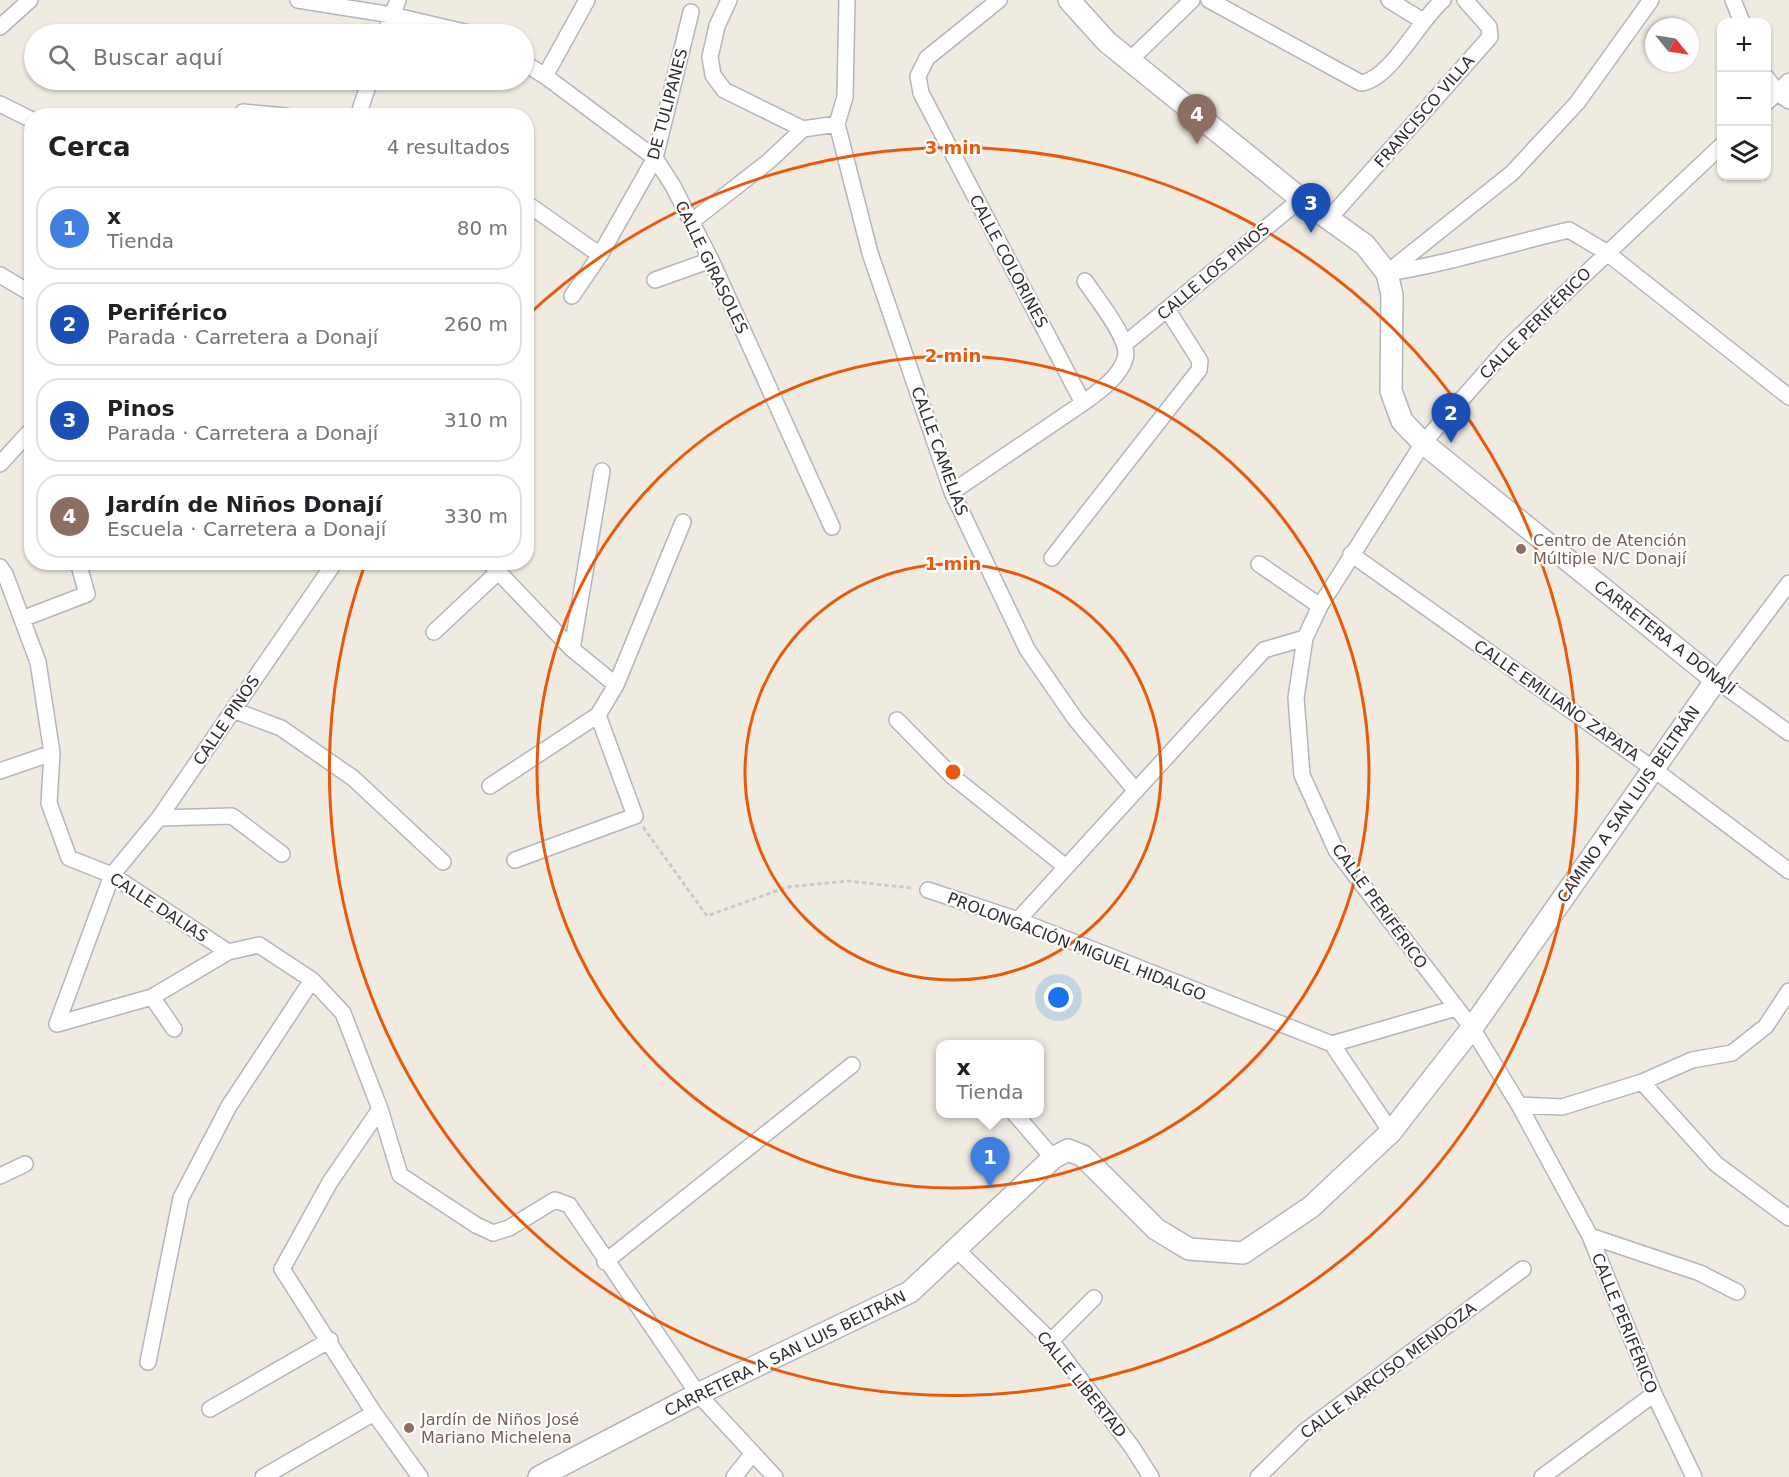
<!DOCTYPE html>
<html lang="es">
<head>
<meta charset="utf-8">
<style>
	body { margin:0; font-family:"DejaVu Sans",sans-serif; background:#f2f2f2; color:#202124 }
	.controls { position:absolute; right:18px; top:18px; display:grid; overflow:hidden; border-radius:12px; box-shadow:0 2px 4px #0004 }
	.controls button { width:54px; height:54px; display:grid; place-items:center; padding:0; border:0; border-bottom:2px solid #e0e0e0; background:#fff; color:#202124; font:30px sans-serif }
	.compass { position:absolute; left:1645px; top:18px; width:54px; height:54px; border-radius:50%; background:#fff; box-shadow:0 2px 4px #0004; rotate:120deg }
	.you { position:absolute; left:1059px; top:998px; width:21px; height:21px; margin:-15px; border:4px solid #fff; border-radius:50%; background:#1a73e8; box-shadow:0 0 0 9px #1a73e833 }
	.badge { display:grid; place-items:center; width:39px; height:39px; border-radius:50%; background:#4646f7; color:#fff; font-size:20px; font-weight:700 }
	.pin { position:absolute; translate:-50% -50px; filter:drop-shadow(0 2px 3px #0008) }
	.pin::after { content:''; position:absolute; top:32px; width:21px; height:18px; background:inherit; clip-path:polygon(0 0,100% 0,50% 100%) }
	.popup { position:absolute; left:936px; top:1040px; width:108px; height:78px; box-sizing:border-box; display:grid; place-content:center; border-radius:12px; background:#fff; filter:drop-shadow(0 2px 4px #0005); font-size:20px; white-space:nowrap; color:#757577 }
	.popup b { font-size:22px; color:#202124 }
	.popup::after { content:''; position:absolute; left:50%; top:100%; margin-left:-12px; border:12px solid transparent; border-top-color:#fff }
	.list { margin:0; padding:0; list-style:none }
	h2 { display:flex; justify-content:space-between; align-items:center; height:78px; margin:0; padding:0 24px; font-size:26px }
	h2 small { font-size:20px; font-weight:400; color:#757577 }
	.list li { display:grid; grid-template-columns:39px 1fr auto; gap:18px; align-items:center; box-sizing:border-box; height:84px; margin:0 12px 12px; padding:0 12px; border:2px solid #e0e0e0; border-radius:24px }
	.list b { display:block; font-size:22px; white-space:nowrap }
	.list p { margin:0; font-size:20px; white-space:nowrap; color:#757577 }
	.list em { font-size:20px; font-style:normal; color:#757577 }
	.icon { flex:none; width:33px; height:33px; fill:none; stroke:currentColor; stroke-width:2; stroke-linecap:round; stroke-linejoin:round }
	.map { position:relative; flex:none; width:1789px; height:1477px; overflow:hidden }
	.search { position:absolute; background:#fff; box-shadow:0 2px 4px #0004; left:24px; top:24px; width:510px; height:66px; display:flex; align-items:center; gap:15px; box-sizing:border-box; padding:0 21px; border-radius:33px; color:#757577; font-size:22px }
	.panel { position:absolute; background:#fff; box-shadow:0 2px 4px #0004; left:24px; top:108px; width:510px; height:462px; border-radius:24px }
	.map>svg:first-child { display:block }
	.lines { fill:none; stroke-linecap:round; stroke-linejoin:round }
	.street-casing { stroke:#b4b4c1; stroke-width:18 }
	.secondary-casing { stroke:#b4b4c1; stroke-width:24 }
	.path { stroke:#c9c9c9; stroke-width:3; stroke-dasharray:4.5 3; stroke-linecap:butt }
	.street { stroke:#fff; stroke-width:15 }
	.secondary { stroke:#fff; stroke-width:21 }
	.ring { fill:none; stroke:#e8590c; stroke-width:3 }
	.education-dot { fill:#8d6e63; stroke:#fff; stroke-width:2 }
	.labels { text-anchor:middle; stroke-width:4.5; stroke-linejoin:round; paint-order:stroke }
	.street-label { font-size:16px; fill:#2e2e2e; stroke:#fff }
	.education-label { font-size:16px; fill:#785e54; stroke:#fff; text-anchor:start }
	.centre { fill:#e8590c; stroke:#fff; stroke-width:3 }
	.ring-label { font-size:18px; text-anchor:middle; font-weight:bold; fill:#e8590c; stroke:#fff; stroke-width:4.5; stroke-linejoin:round; paint-order:stroke }
</style>
</head>
<body>
<div class="map">
<svg width="1789" height="1477" viewBox="0 0 1789 1477">
	<rect width="100%" height="100%" fill="#efebe1"/>
	<g class="lines">
		<defs>
			<path id="street" d="M298 0 392 15 473 34
				M729 0 717 26 710 57 713 75 724 90 803 129 837 124
				M847 0 845 97 837 124 870 253 952 492 1027 649 1076 720 1136 791
				M1209 0 1361 83C1391 79 1419 20 1443 0
				M1389 0 1423 21
				M1733 0 1742 22
				M0 27 30 0
				M385 34 398 0
				M1130 60 1192 0
				M524 63 545 76 655 158 673 186 711 260 832 527
				M545 76 587 0
				M1766 77 1778 93 1789 101
				M1766 103 1789 81
				M0 104 32 120
				M243 112 286 116
				M358 116 370 80
				M526 203 600 255
				M1328 220 1490 37 1489 27 1465 0
				M691 222 769 161 803 129
				M1388 272 1512 173 1577 103 1651 0
				M1387 273C1448 264 1508 244 1569 230L1606 252 1789 397
				M0 275 32 294
				M655 280 711 260
				M572 296 600 255 655 158 691 12
				M1126 343 1301 199
				M1083 403C1098 392 1119 378 1125 359 1132 341 1096 298 1085 281
				M0 464 32 429
				M952 492 1083 403 921 93 918 76 927 58 999 0
				M1351 554 1652 768 1789 871
				M1052 558 1199 370 1200 361 1167 309
				M489 562 572 649 616 685 598 715 635 816 515 860
				M1259 564 1320 606
				M0 567 5 574 38 662 52 753 49 803 69 858 112 875 228 952
				M1789 583 1716 680 1789 733
				M22 619 87 594 78 562
				M434 632 498 572
				M572 649 602 471
				M616 685 683 522
				M233 710 281 728 353 778 443 862
				M897 720 952 776 1066 867
				M0 771 52 753
				M490 786 598 715
				M159 818 232 816 282 854
				M928 890 1018 920 1332 1044 1456 1008
				M1018 920 1264 650 1305 638
				M57 1024 112 875 159 818 335 562
				M57 1024 152 997
				M174 1029 152 997 228 952 259 945 312 980 343 1013 380 1109 400 1175 476 1225 493 1233 509 1228 555 1200 569 1205 698 1394 775 1477
				M1332 1044 1391 1132
				M1642 1082 1716 1164 1789 1218
				M1519 1105 1562 1107 1642 1082 1692 1060 1732 1053 1766 1026 1789 991
				M380 1109 330 1182 282 1269 374 1413 420 1477
				M1015 1114 1053 1158
				M0 1176 25 1164
				M1590 1236 1700 1273 1737 1292
				M955 1248 1051 1341 1132 1447 1151 1477
				M605 1262 852 1065
				M1051 1341 1094 1298
				M148 1362 181 1198 229 1106 312 980
				M210 1409 330 1340
				M263 1477 374 1413
				M734 1477 753 1453
				M1258 1477 1305 1431 1523 1269
				M1542 1477 1654 1394
				M1694 1477 1654 1394 1590 1236 1519 1105 1472 1028 1336 850 1302 775 1296 698 1305 638 1320 606 1423 443 1508 347 1722 145"/>
			<path id="secondary" d="M539 1477 698 1394 910 1292 1053 1158 1068 1150 1083 1156 1156 1229 1189 1249 1243 1253 1311 1207 1391 1132 1472 1028 1716 680 1423 443 1402 421 1391 391 1392 295 1387 273 1365 245 1301 199 1107 42 1069 0"/>
		</defs>
		<use href="#street" class="street-casing"/>
		<use href="#secondary" class="secondary-casing"/>
		<path class="path" d="M643 827 707 916 787 887 848 881 912 888"/>
		<use href="#street" class="street"/>
		<use href="#secondary" class="secondary"/>
	</g>
	<g class="ring">
		<circle cx="953" cy="772" r="208"/>
		<circle cx="953" cy="772" r="416"/>
		<path d="M527 316A624 624 0 1 1 365 564"/>
	</g>
	<g class="education-dot">
		<circle cx="1521" cy="549" r="6"/>
		<circle cx="409" cy="1428" r="6"/>
	</g>
	<g class="labels">
		<g class="street-label">
			<text transform="translate(667 104) rotate(-75)" y="6">DE TULIPANES</text>
			<text transform="translate(1424 111) rotate(-49)" y="6">FRANCISCO VILLA</text>
			<text transform="translate(1009 261) rotate(62)" y="6">CALLE COLORINES</text>
			<text transform="translate(712 267) rotate(64)" y="6">CALLE GIRASOLES</text>
			<text transform="translate(1213 271) rotate(-40)" y="6">CALLE LOS PINOS</text>
			<text transform="translate(1535 323) rotate(-45)" y="6">CALLE PERIFÉRICO</text>
			<text transform="translate(940 451) rotate(70)" y="6">CALLE CAMELIAS</text>
			<text transform="translate(1665 637) rotate(38)" y="6">CARRETERA A DONAJÍ</text>
			<text transform="translate(1557 700) rotate(35)" y="6">CALLE EMILIANO ZAPATA</text>
			<text transform="translate(226 720) rotate(-56)" y="6">CALLE PINOS</text>
			<text transform="translate(1628 804) rotate(-55)" y="6">CAMINO A SAN LUIS BELTRÁN</text>
			<text transform="translate(1380 906) rotate(54)" y="6">CALLE PERIFÉRICO</text>
			<text transform="translate(159 907) rotate(33)" y="6">CALLE DALIAS</text>
			<text transform="translate(1077 946) rotate(21)" y="6">PROLONGACIÓN MIGUEL HIDALGO</text>
			<text transform="translate(1625 1323) rotate(68)" y="6">CALLE PERIFÉRICO</text>
			<text transform="translate(785 1353) rotate(-26)" y="6">CARRETERA A SAN LUIS BELTRÁN</text>
			<text transform="translate(1388 1370) rotate(-37)" y="6">CALLE NARCISO MENDOZA</text>
			<text transform="translate(1082 1384) rotate(51)" y="6">CALLE LIBERTAD</text>
		</g>
		<g class="education-label">
			<text x="1533" y="546">Centro de Atención<tspan x="1533" dy="18">Múltiple N/C Donají</tspan></text>
			<text x="421" y="1425">Jardín de Niños José<tspan x="421" dy="18">Mariano Michelena</tspan></text>
		</g>
	</g>
	<circle cx="953" cy="772" r="9" class="centre"/>
	<g class="ring-label">
		<text x="953" y="154">3 min</text>
		<text x="953" y="362">2 min</text>
		<text x="953" y="570">1 min</text>
	</g>
</svg>
<div class="controls">
<button>+</button>
<button>−</button>
<button><svg class="icon" aria-label="layers" viewBox="0 0 24 24"><path d="M12 4l9 5-9 5-9-5zM3 14l9 5 9-5"/></svg></button>
</div>
<svg class="compass" viewBox="-18 -18 36 36"><path d="M0-13l5 13h-10z" fill="#e53935"/><path d="M0 13l5-13h-10z" fill="#757577"/></svg>
<div class="you"></div>
<div class="pin badge" style="left:990px;top:1187px;background:#3f7fe0">1</div>
<div class="popup"><b>x</b>Tienda</div>
<div class="pin badge" style="left:1451px;top:443px;background:#1a4fb4">2</div>
<div class="pin badge" style="left:1311px;top:233px;background:#1a4fb4">3</div>
<div class="pin badge" style="left:1197px;top:144px;background:#8d6e63">4</div>
<div class="search"><svg class="icon" aria-label="search" viewBox="0 0 24 24"><circle cx="10" cy="10" r="6"/><path d="M15 15l6 6"/></svg>Buscar aquí</div>
<section class="panel">
<h2>Cerca<small>4 resultados</small></h2>
<ul class="list">
<li><span class="badge" style="background:#3f7fe0">1</span><div><b>x</b><p>Tienda</p></div><em>80 m</em></li>
<li><span class="badge" style="background:#1a4fb4">2</span><div><b>Periférico</b><p>Parada · Carretera a Donají</p></div><em>260 m</em></li>
<li><span class="badge" style="background:#1a4fb4">3</span><div><b>Pinos</b><p>Parada · Carretera a Donají</p></div><em>310 m</em></li>
<li><span class="badge" style="background:#8d6e63">4</span><div><b>Jardín de Niños Donají</b><p>Escuela · Carretera a Donají</p></div><em>330 m</em></li>
</ul>
</section>
</div>
</body>
</html>
